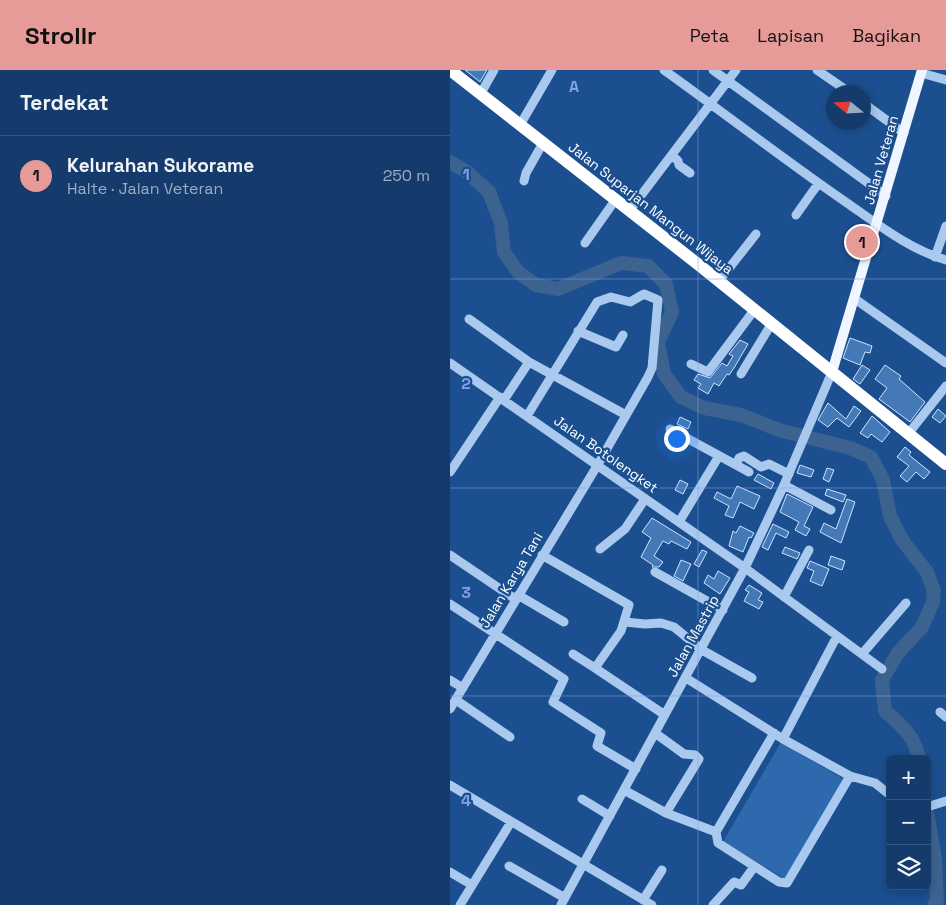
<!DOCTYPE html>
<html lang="id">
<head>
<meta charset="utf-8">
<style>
	body { margin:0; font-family:"Space Grotesk",sans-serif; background:#1d4271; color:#f1f3f6 }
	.controls { position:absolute; right:15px; bottom:15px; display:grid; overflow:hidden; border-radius:8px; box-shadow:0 2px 8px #0003 }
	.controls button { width:45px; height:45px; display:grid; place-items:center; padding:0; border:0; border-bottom:1px solid #33557e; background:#143b6b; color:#f1f3f6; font:25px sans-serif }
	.compass { position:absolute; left:376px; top:15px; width:45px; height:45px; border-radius:50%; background:#143b6b; box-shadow:0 2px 8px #0003; rotate:288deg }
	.you { position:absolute; left:226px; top:368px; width:18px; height:18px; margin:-12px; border:4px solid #fff; border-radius:50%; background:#1a73e8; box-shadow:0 0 0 8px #1a73e833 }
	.badge { display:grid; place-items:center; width:32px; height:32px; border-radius:50%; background:#e69b98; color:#111; font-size:16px; font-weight:700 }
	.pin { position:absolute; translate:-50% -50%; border:2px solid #fff; box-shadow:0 1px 5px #0006 }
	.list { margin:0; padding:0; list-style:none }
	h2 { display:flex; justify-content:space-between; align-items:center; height:65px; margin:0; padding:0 20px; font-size:21px }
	h2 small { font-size:16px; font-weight:400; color:#9dadc1 }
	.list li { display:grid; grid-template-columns:32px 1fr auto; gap:15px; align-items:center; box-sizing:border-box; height:80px; padding:0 20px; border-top:1px solid #33557e }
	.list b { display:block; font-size:19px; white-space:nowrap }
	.list p { margin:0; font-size:16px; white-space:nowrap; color:#9dadc1 }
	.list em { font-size:16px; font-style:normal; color:#9dadc1 }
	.icon { flex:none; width:28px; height:28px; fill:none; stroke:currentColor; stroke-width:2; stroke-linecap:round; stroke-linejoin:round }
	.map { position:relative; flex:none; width:496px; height:835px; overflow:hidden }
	header { display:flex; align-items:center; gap:30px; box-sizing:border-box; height:70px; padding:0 25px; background:#e69b98; color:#111 }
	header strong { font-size:24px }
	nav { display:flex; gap:28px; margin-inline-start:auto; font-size:18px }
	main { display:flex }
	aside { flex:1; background:#143b6b }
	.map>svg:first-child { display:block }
	.green { fill:#2e69ad }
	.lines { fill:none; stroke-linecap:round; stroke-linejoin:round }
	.river { stroke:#3c6290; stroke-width:14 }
	.building { fill:#4478b7; stroke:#cfe3fa }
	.minor { stroke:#a9c9ee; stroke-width:9 }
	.major { stroke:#f0f6ff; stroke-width:10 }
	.highway { stroke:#fff; stroke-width:12 }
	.grid { fill:none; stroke:#839eea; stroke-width:1; stroke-opacity:0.55 }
	.labels { text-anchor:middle; stroke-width:4.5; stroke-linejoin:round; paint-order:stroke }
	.street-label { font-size:14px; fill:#fff; stroke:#1b4f8f }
	.grid-label { font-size:16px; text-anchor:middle; font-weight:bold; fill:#839eea; stroke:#1b4f8f; stroke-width:4.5; stroke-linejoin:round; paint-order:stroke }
</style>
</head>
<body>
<header>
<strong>Strollr</strong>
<nav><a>Peta</a><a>Lapisan</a><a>Bagikan</a></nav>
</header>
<main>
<aside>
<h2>Terdekat<small></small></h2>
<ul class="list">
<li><span class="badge">1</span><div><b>Kelurahan Sukorame</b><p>Halte · Jalan Veteran</p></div><em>250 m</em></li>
</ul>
</aside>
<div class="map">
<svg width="496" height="835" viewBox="0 0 496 835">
	<rect width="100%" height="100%" fill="#1b4f8f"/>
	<path class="green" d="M331 672 395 710 337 810 273 772Z"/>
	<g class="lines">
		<path class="river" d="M0 92 17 102 39 122 51 153 54 182 68 202 86 215 108 219 171 193 198 196 216 214 222 242 208 272 214 304 231 327 254 338 291 345 329 360 400 378 421 387 433 410 440 446 452 470 477 502 484 521 483 532 472 557 448 583 432 610 435 641C451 655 465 666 469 689
			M477 741 485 789 487 831 484 835"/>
	</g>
	<path class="building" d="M15 0H37L30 12Z
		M400 268 422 276 420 283 415 282 410 295 393 288Z
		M290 270 298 274 284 298 279 305 277 304 269 316 264 313 258 324 248 318 251 314 244 310 248 304 260 308 272 293 277 296 283 286 279 284Z
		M412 295 420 300 410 314 403 309Z
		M435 295 451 306 449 309 475 332 460 352 429 329 437 318 425 309Z
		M378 333 396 349 404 336 411 341 399 357 387 348 378 357 368 350Z
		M488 339 496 346 490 353 482 347Z
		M422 346 440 362 432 372 421 364 418 368 410 363Z
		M230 347 241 352 238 359 227 354Z
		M455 377 461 382 459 385 480 402 474 409 466 402 457 412 450 406 459 396 447 387Z
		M350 395 364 400 361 407 347 403Z
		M377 398 384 400 379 412 373 409Z
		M308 404 324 413 321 419 304 410Z
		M230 410 238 414 233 424 225 420Z
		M287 416 310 426 304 439 290 432 283 448 275 445 279 436 264 428 267 422 281 429Z
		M377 419 396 425 393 432 375 425Z
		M337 424 363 437 354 456 360 459 356 466 345 460 349 452 330 442Z
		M397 429 405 432 391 473 370 462 374 453 386 459Z
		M202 448 241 472 237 479 221 471 219 474 213 471 204 486 213 492 209 497H202L203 495 191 487 201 468 192 462Z
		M323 454 339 462 336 468 326 463 318 480 312 477Z
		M290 456 304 463 301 468 299 467 293 482 279 476 283 461 286 463Z
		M335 477 350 483 347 489 332 483Z
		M252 480 257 482 249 497 244 494Z
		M381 486 395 491 392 500 378 495Z
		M231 490 241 494 233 511 224 506Z
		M360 491 379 499 372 516 360 511 364 501 357 498Z
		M268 501 280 508 270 524 254 513 258 505 264 509Z
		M299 515 312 523 308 530 313 532 309 539 294 531 299 522 295 520Z"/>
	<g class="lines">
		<path class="minor" d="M214 0C277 45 337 92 400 135 430 156 461 180 496 190
			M263 0 436 126
			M367 0 399 22
			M471 3 496 10
			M31 23 44 0
			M413 33 454 63
			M70 55 102 0
			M222 85 228 91 229 95 240 103
			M74 111 76 103 93 73
			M180 140 286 0
			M346 145 368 114
			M135 173 166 129
			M485 187 496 156
			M269 211 306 164
			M405 229 496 293
			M19 249 79 292 176 345
			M128 261 166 277 173 265
			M0 293 295 498 432 599
			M241 294 258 302 305 239
			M291 304 322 253
			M54 330 79 292
			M220 359 299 402
			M458 364 496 316
			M286 395 289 388 294 386 311 397 319 394 339 404
			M0 402 50 327
			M334 415 381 440
			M229 452 269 386
			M150 479 175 459 195 429
			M0 485 65 529
			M92 485 179 535 171 561 145 598 215 645
			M205 502 273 540
			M68 525 114 552
			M334 527 359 480
			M0 534 114 609 103 632 151 663 147 676 186 699
			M175 552 195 554 211 553 224 557 252 580 302 608
			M123 584 145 598
			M412 584 456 533
			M236 608 333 669 387 566
			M0 610 13 618
			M6 630 60 667
			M0 639 147 396 198 307 202 298 208 230 194 224 180 232 161 227 147 232 77 346
			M490 642 496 647
			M205 663 234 684 245 685 249 689 216 743
			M333 669 400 706 425 713 440 725
			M0 715 202 835
			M174 720 216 743 266 762 324 663
			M132 729 160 746
			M477 737 496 731
			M266 762 268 773 329 812 337 813 400 706
			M59 796 115 828
			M0 802 22 815
			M193 830 212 800
			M10 835 61 752
			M111 835 295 498 334 415 382 302
			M263 835 284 812 291 815 304 797"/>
		<path class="major" d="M382 302 472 0"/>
		<path class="highway" d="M0 0 249 195 496 394"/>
	</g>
	<path class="grid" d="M248 0V835M0 209H496M0 418H496M0 626H496"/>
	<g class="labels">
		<g class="street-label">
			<text transform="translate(431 90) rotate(-74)" y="5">Jalan Veteran</text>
			<text transform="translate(201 138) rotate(38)" y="5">Jalan Suparjan Mangun Wijaya</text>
			<text transform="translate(156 384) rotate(35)" y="5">Jalan Botolengket</text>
			<text transform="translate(61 510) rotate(-59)" y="5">Jalan Karya Tani</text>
			<text transform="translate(243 566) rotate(-61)" y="5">Jalan Mastrip</text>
		</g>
	</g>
	<g class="grid-label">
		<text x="124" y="22">A</text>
		<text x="16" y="110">1</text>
		<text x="16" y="319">2</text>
		<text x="16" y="528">3</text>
		<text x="16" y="736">4</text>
	</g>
</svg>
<div class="controls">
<button>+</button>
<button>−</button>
<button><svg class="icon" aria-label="layers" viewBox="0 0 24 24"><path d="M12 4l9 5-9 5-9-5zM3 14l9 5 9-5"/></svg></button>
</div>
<svg class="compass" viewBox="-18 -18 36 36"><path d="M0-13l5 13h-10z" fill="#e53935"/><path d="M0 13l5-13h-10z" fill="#9dadc1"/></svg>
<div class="you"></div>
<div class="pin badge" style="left:412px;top:172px">1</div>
</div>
</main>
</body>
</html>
